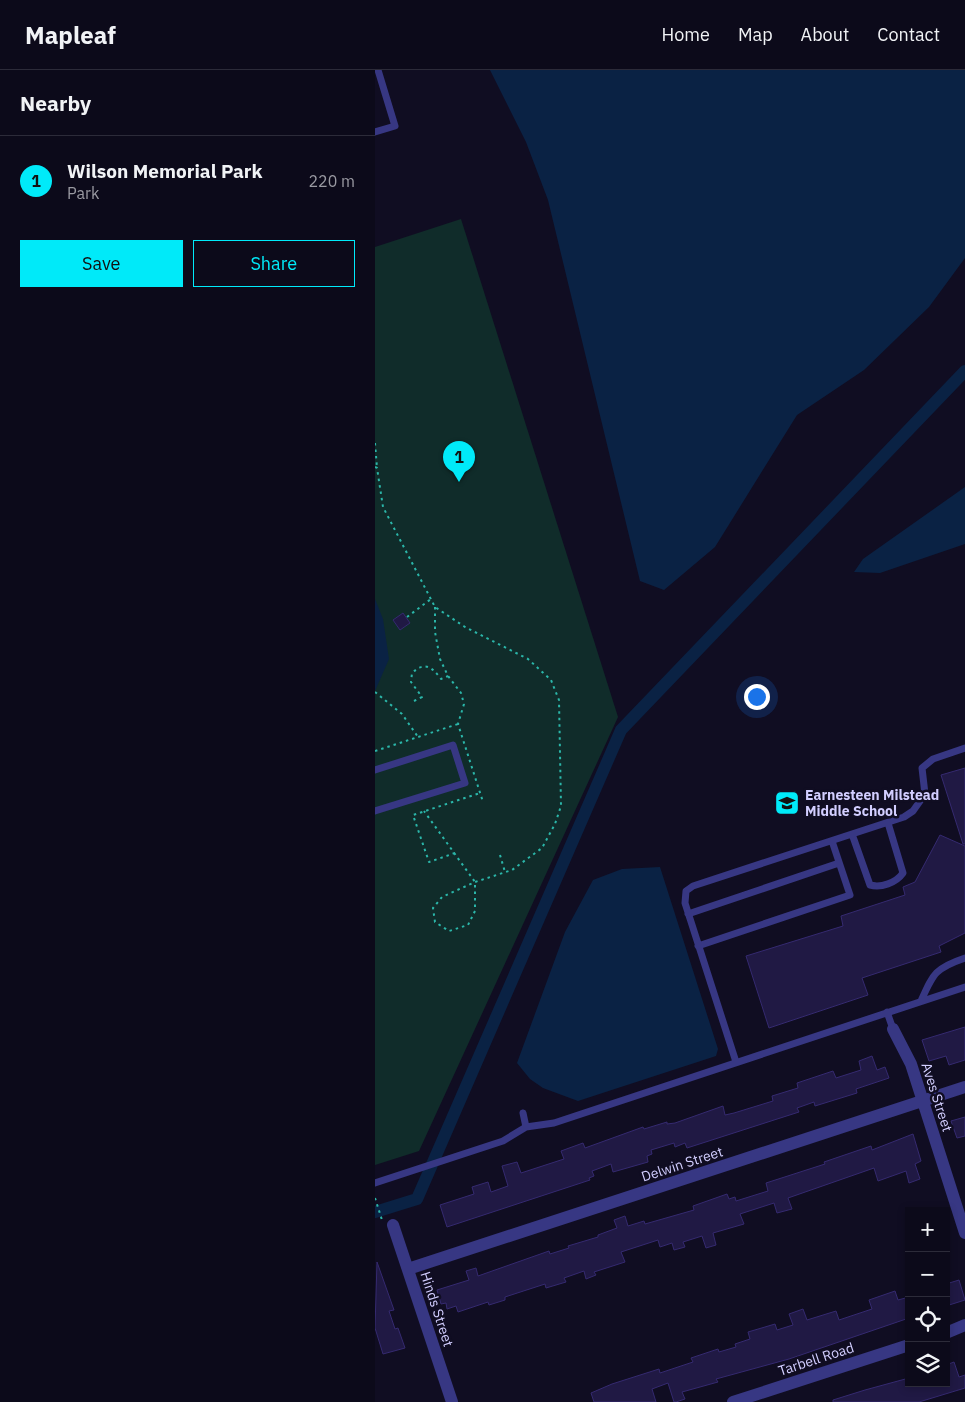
<!DOCTYPE html>
<html lang="en">
<head>
<meta charset="utf-8">
<style>
	body { margin:0; font-family:"IBM Plex Sans",sans-serif; background:#1a1827; color:#f1f3f6 }
	.controls { position:absolute; right:15px; bottom:15px; display:grid; overflow:hidden; border-radius:0px; box-shadow:0 2px 8px #0003 }
	.controls button { width:45px; height:45px; display:grid; place-items:center; padding:0; border:0; border-bottom:1px solid #2c2b39; background:#0c0a1a; color:#f1f3f6; font:25px sans-serif }
	.you { position:absolute; left:381px; top:626px; width:18px; height:18px; margin:-12px; border:4px solid #fff; border-radius:50%; background:#1a73e8; box-shadow:0 0 0 8px #1a73e833 }
	.badge { display:grid; place-items:center; width:32px; height:32px; border-radius:50%; background:#00eaf9; color:#111; font-size:16px; font-weight:700 }
	.pin { position:absolute; translate:-50% -41px; filter:drop-shadow(0 1px 2px #0008) }
	.pin::after { content:''; position:absolute; top:26px; width:18px; height:15px; background:inherit; clip-path:polygon(0 0,100% 0,50% 100%) }
	.list { margin:0; padding:0; list-style:none }
	h2 { display:flex; justify-content:space-between; align-items:center; height:65px; margin:0; padding:0 20px; font-size:21px }
	h2 small { font-size:16px; font-weight:400; color:#9a9aa2 }
	.list li { display:grid; grid-template-columns:32px 1fr auto; gap:15px; align-items:center; box-sizing:border-box; height:90px; padding:0 20px; border-top:1px solid #2c2b39 }
	.list b { display:block; font-size:19px; white-space:nowrap }
	.list p { margin:0; font-size:16px; white-space:nowrap; color:#9a9aa2 }
	.list em { font-size:16px; font-style:normal; color:#9a9aa2 }
	.actions { display:flex; gap:10px; padding:15px 20px }
	.actions a { flex:1; padding:11px 0; border:1px solid #00eaf9; border-radius:0px; text-align:center; font-size:18px; color:#00eaf9 }
	.actions .main { background:#00eaf9; color:#111 }
	.icon { flex:none; width:28px; height:28px; fill:none; stroke:currentColor; stroke-width:2; stroke-linecap:round; stroke-linejoin:round }
	.map { position:relative; flex:none; width:590px; height:1332px; overflow:hidden }
	header { display:flex; align-items:center; gap:30px; box-sizing:border-box; height:70px; padding:0 25px; background:#0c0a1a; border-bottom:1px solid #2c2b39 }
	header strong { font-size:24px }
	nav { display:flex; gap:28px; margin-inline-start:auto; font-size:18px }
	main { display:flex }
	aside { flex:1; background:#0c0a1a }
	.map>svg:first-child { display:block }
	.green { fill:#102c2a }
	.water { fill:#0a2244 }
	.lines { fill:none; stroke-linecap:round; stroke-linejoin:round }
	.canal { stroke:#0a2244; stroke-width:12 }
	.building { fill:#201944; stroke:#352a70 }
	.path { stroke:#2bb6a9; stroke-width:2; stroke-dasharray:2.5 4; stroke-linecap:butt }
	.lane { stroke:#373783; stroke-width:7 }
	.street { stroke:#373783; stroke-width:12 }
	.labels { text-anchor:middle; stroke-width:5; stroke-linejoin:round; paint-order:stroke }
	.poi-label { font-size:14px; font-weight:bold; fill:#d2ceff; stroke:#100d22; text-anchor:start }
	.street-label { font-size:14px; fill:#d2ceff; stroke:#100d22 }
</style>
</head>
<body>
<header>
<strong>Mapleaf</strong>
<nav><a>Home</a><a>Map</a><a>About</a><a>Contact</a></nav>
</header>
<main>
<aside>
<h2>Nearby<small></small></h2>
<ul class="list">
<li><span class="badge">1</span><div><b>Wilson Memorial Park</b><p>Park</p></div><em>220 m</em></li>
</ul>
<div class="actions"><a class="main">Save</a><a>Share</a></div>
</aside>
<div class="map">
<svg width="590" height="1332" viewBox="0 0 590 1332">
	<rect width="100%" height="100%" fill="#100d22"/>
	<path class="green" d="M86 149 243 647 44 1081 0 1095V177Z"/>
	<path class="water" d="M115 0H590V188L554 237 489 300 422 345 340 477 289 520 265 511 173 130 151 72Z
		M590 417V474L505 503 479 502 488 489Z
		M0 529 8 549 14 589 0 621Z
		M285 797 343 979 341 986 203 1031 168 1018 155 1009 142 993 190 862 218 810 247 799Z"/>
	<g class="lines">
		<path class="canal" d="M0 1142 42 1129 246 660 590 301"/>
	</g>
	<path class="building" d="M28 543 35 553 25 560 18 550Z
		M590 698V774H588L566 705Z
		M565 765 590 776V863L564 876 566 882 487 908 493 925 394 958 371 886 468 856 466 846 530 825 528 817 540 812Z
		M590 957V990L574 995 571 986 554 991 547 970Z
		M497 986 502 1000 510 997 514 1008 481 1019 482 1023 440 1036 439 1032 422 1038 424 1042 312 1078 310 1073 300 1077 299 1073 276 1080 277 1084 272 1086 273 1092 238 1102 236 1094 217 1101 219 1106 214 1108 215 1110 72 1157 65 1135 99 1124 97 1117 113 1112 116 1122 133 1116 127 1096 142 1092 146 1103 189 1089 186 1081 208 1073 210 1078 268 1057 269 1059 292 1052V1054L300 1053 348 1036 350 1045 359 1043 398 1031 397 1026 423 1018 422 1013 458 1001 461 1008 486 1000 484 991Z
		M590 1047V1066L582 1068 576 1051Z
		M538 1064 546 1091 540 1094 545 1109 534 1113 531 1101 503 1111 499 1098 413 1128 417 1139 402 1143 399 1133 365 1144 369 1154 338 1163 341 1175 331 1178 327 1166 308 1172 310 1177 299 1180 297 1173 285 1177 283 1170 246 1182 250 1192 219 1202 221 1205 211 1209 209 1201 189 1208 191 1212 171 1218 170 1214 130 1227V1230L114 1235 113 1232 83 1242 81 1236 72 1239 71 1233 66 1234 62 1220 94 1210 91 1201 101 1198 103 1206 174 1181 175 1184 194 1178 193 1176 223 1167V1165L242 1158 239 1150 250 1146 253 1156 269 1151 270 1154 319 1140 318 1136 352 1124 354 1129 360 1127 361 1131 393 1121 391 1113 450 1094 449 1092 496 1076 497 1080Z
		M2 1192 19 1240 14 1241 20 1259 23 1258 30 1278 8 1284 0 1258Z
		M584 1210 590 1230 571 1236V1214Z
		M520 1221 523 1230 534 1227V1248L414 1289 341 1309 343 1312 307 1322 310 1329 301 1332H299L293 1313 277 1319 281 1332H219L216 1323 237 1314 284 1299 285 1303 318 1292 316 1288 343 1279 344 1282 361 1277 360 1274 375 1269 373 1262 390 1257 400 1254 402 1260 418 1255 414 1244 428 1239 432 1250 461 1241 464 1250 497 1239 494 1230Z
		M579 1292 584 1307 590 1305V1318L544 1332H458V1330L490 1320 534 1308V1313H571V1295Z"/>
	<g class="lines">
		<path class="path" d="M0 373 2 398
			M0 397 2 398 8 437 60 537 90 557 153 589 176 610 184 630 186 736 180 754 167 778 137 800 100 812 67 827 58 838 60 852 74 861 93 855 100 841V812L49 741
			M60 537V562L65 589 73 606 86 623 89 634 83 654 108 732
			M32 547 56 529
			M0 622 27 644 43 667
			M39 631 47 627 36 612 37 603C50 591 57 597 66 609L73 606
			M0 681 83 654
			M80 783 54 792 38 745 105 723
			M125 785 130 802
			M0 1128 7 1150"/>
		<path class="lane" d="M0 62 20 56 3 0
			M0 700 78 675 90 713 0 741
			M477 764 495 815C506 818 521 813 528 803L513 753
			M313 844 464 793
			M323 876 475 825 457 771
			M546 931C558 904 560 898 590 888
			M512 942 518 959
			M361 992 310 833 311 821 318 816 529 747 538 741 550 724 547 698 558 689 590 678
			M151 1057 179 1053 590 917
			M0 1113 128 1071 151 1057 148 1043"/>
		<path class="street" d="M518 959 536 994 590 1163
			M18 1155 77 1332
			M33 1199 590 1017
			M571 1263 590 1255
			M358 1332 534 1275"/>
	</g>
	<defs>
		<symbol id="school-square" viewBox="-11 -11 22 22"><rect x="-9" y="-9" width="18" height="18" rx="4" fill="#00eaf9" stroke="#100d22"/><path d="M0-5L7-2L0 1L-7-2ZM-4 1L0 2.5L4 1V4Q0 6-4 4Z" fill="#111"/></symbol>
	</defs>
	<g fill-rule="evenodd">
		<use href="#school-square" x="398" y="719" width="28" height="28"/>
	</g>
	<g class="labels">
		<g class="poi-label">
			<text x="430" y="730">Earnesteen Milstead<tspan x="430" dy="16">Middle School</tspan></text>
		</g>
		<g class="street-label">
			<text transform="translate(562 1027) rotate(72)" y="5">Aves Street</text>
			<text transform="translate(307 1094) rotate(-18)" y="5">Delwin Street</text>
			<text transform="translate(62 1239) rotate(72)" y="5">Hinds Street</text>
			<text transform="translate(441 1289) rotate(-18)" y="5">Tarbell Road</text>
		</g>
	</g>
</svg>
<div class="controls">
<button>+</button>
<button>−</button>
<button><svg class="icon" aria-label="locate" viewBox="0 0 24 24"><circle cx="12" cy="12" r="6"/><path d="M12 2v4M12 18v4M2 12h4M18 12h4"/></svg></button>
<button><svg class="icon" aria-label="layers" viewBox="0 0 24 24"><path d="M12 4l9 5-9 5-9-5zM3 14l9 5 9-5"/></svg></button>
</div>
<div class="you"></div>
<div class="pin badge" style="left:84px;top:412px">1</div>
</div>
</main>
</body>
</html>
